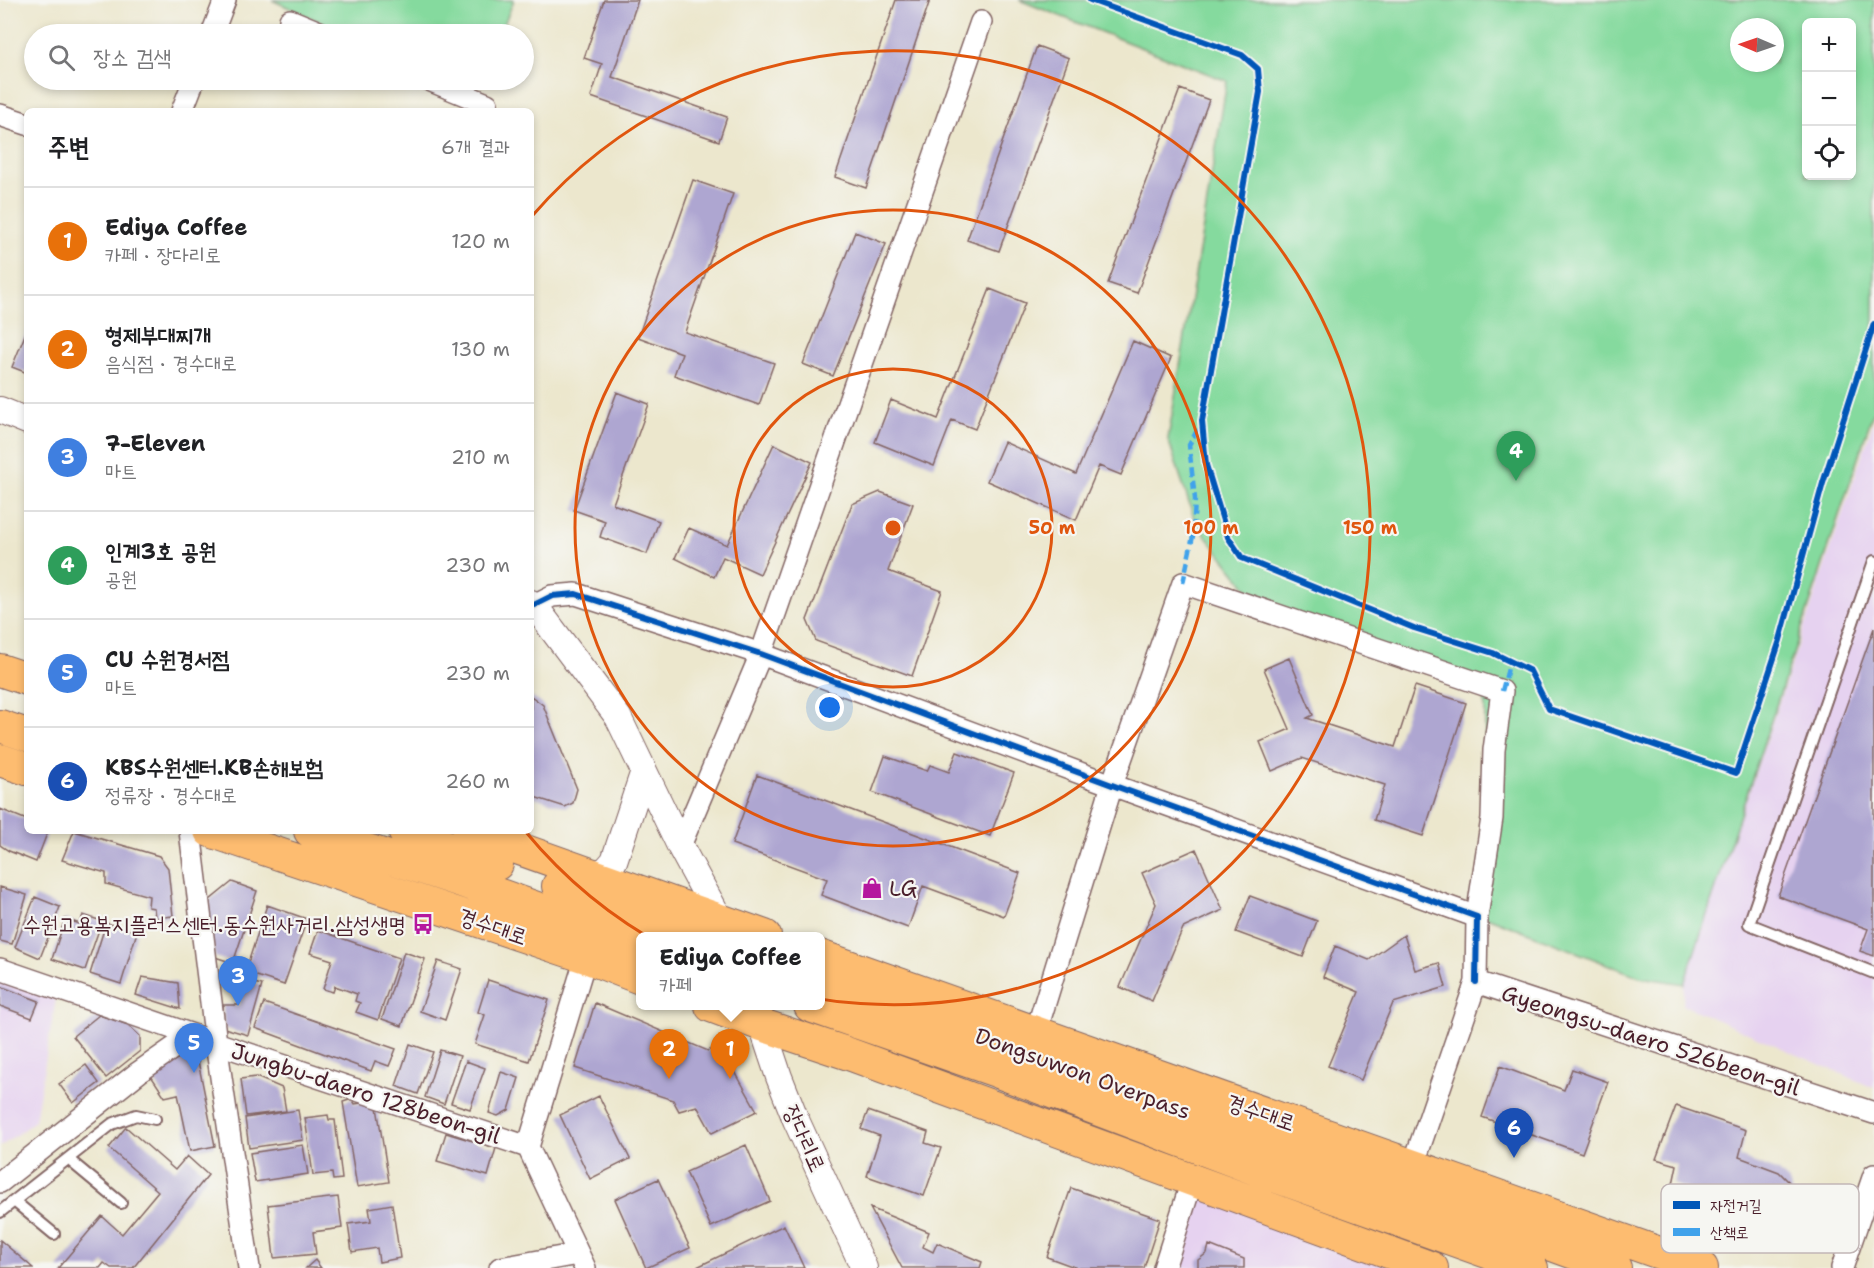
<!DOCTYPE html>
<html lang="ko">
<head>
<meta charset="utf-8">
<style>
	body { margin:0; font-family:"Shantell Sans","Poor Story",sans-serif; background:#f6f6f6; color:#202124 }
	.controls { position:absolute; right:18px; top:18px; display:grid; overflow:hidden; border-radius:9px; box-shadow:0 3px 9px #0003 }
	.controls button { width:54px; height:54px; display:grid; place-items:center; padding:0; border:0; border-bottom:2px solid #e0e0e0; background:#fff; color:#202124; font:30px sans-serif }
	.compass { position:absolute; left:1730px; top:18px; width:54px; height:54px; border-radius:50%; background:#fff; box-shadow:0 3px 9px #0003; rotate:272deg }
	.you { position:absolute; left:830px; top:708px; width:21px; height:21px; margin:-15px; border:4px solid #fff; border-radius:50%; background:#1a73e8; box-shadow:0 0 0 9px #1a73e833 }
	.badge { display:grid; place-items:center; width:39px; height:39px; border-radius:50%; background:#b5179e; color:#fff; font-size:20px; font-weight:700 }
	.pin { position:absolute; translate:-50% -50px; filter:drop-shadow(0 2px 3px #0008) }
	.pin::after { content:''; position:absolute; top:32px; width:21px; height:18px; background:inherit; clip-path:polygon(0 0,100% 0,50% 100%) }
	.popup { position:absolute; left:636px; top:932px; width:189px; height:78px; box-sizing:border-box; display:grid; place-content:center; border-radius:9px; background:#fff; filter:drop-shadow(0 2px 4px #0005); font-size:20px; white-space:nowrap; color:#757577 }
	.popup b { font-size:22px; color:#202124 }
	.popup::after { content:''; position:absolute; left:50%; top:100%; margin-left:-12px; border:12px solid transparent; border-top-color:#fff }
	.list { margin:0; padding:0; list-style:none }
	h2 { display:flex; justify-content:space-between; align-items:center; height:78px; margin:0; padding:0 24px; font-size:26px }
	h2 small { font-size:20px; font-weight:400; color:#757577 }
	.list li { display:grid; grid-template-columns:39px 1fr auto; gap:18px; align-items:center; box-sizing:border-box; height:108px; padding:0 24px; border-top:2px solid #e0e0e0 }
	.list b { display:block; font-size:22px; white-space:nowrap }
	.list p { margin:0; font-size:20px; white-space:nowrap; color:#757577 }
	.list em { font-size:20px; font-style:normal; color:#757577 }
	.icon { flex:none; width:33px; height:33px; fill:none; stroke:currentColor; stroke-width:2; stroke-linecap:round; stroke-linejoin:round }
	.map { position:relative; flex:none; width:1874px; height:1268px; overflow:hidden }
	.search { position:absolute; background:#fff; box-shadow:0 3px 9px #0003; left:24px; top:24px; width:510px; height:66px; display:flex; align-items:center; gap:15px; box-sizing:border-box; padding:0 21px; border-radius:33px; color:#757577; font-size:22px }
	.panel { position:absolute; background:#fff; box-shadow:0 3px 9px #0003; left:24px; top:108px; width:510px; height:726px; border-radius:9px }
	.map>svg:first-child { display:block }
	.built { fill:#e6d2f0 }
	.green { fill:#85da9e; stroke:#687c64; stroke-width:1.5; fill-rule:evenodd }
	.building { fill:#aea6d1 }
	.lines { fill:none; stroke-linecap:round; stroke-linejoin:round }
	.service-casing { stroke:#836564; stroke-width:14 }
	.minor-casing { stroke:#836564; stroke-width:24 }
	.tertiary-casing { stroke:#836564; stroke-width:28 }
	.primary-casing { stroke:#836564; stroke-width:34 }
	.service { stroke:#fff; stroke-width:10 }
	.minor { stroke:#fff; stroke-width:21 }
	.tertiary { stroke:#fff; stroke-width:26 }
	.primary { stroke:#fdbc70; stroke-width:32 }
	.quiet { stroke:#40a2eb; stroke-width:4.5; stroke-dasharray:9 4.5; stroke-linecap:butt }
	.cycleway-casing { stroke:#f6f6f2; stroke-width:10 }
	.cycleway { stroke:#0057b8; stroke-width:6 }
	.ring { fill:none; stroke:#e0560e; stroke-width:3 }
	.labels { text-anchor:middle; stroke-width:4.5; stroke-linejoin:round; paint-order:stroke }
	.poi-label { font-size:22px; fill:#4a1f2b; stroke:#f6f6f2; text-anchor:start }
	.street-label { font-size:22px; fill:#4a1f2b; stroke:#f6f6f2 }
	.key { fill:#f6f6f2; stroke:#c2b6b6; stroke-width:1.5 }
	.key-label { font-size:16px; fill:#4a1f2b }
	.centre { fill:#e0560e; stroke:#f6f6f2; stroke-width:3 }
	.ring-label { font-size:18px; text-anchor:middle; font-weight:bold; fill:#e0560e; stroke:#f6f6f2; stroke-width:4.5; stroke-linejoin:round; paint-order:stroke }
</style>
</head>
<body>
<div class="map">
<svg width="1874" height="1268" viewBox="0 0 1874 1268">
	<rect width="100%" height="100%" fill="#f6f6f2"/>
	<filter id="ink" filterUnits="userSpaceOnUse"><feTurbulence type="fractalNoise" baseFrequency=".0167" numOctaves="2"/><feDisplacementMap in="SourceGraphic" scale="12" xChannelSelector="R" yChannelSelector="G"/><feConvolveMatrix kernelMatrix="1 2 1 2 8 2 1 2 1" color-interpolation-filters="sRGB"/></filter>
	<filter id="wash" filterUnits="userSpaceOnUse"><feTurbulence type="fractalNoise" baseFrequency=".008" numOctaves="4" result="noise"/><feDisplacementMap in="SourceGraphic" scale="24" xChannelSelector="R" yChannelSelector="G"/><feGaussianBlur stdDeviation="1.35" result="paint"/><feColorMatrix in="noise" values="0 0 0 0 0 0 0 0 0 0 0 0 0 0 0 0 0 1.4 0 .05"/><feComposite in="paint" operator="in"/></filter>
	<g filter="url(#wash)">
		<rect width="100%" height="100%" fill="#ece7cd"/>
		<path class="built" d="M1874 420V1088L1683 1005 1684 984Z
			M0 979 56 999 35 1121 0 1147Z
			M1198 1196 1406 1268H1173Z"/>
		<path class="green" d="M272 0H514L500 34H347Z
			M1019 0H1874V410L1684 984 1640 977 1484 916 1485 685 1271 618 1196 524 1168 439 1227 81ZM1806 22H1852V176H1806ZM1739 27H1775V63H1739Z"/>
		<g id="blocks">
			<path class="building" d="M604 0H638L612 77 727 117 719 141 591 97 602 64 584 58Z
				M896 0H930L866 188 835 177Z
				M1037 46 1069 58 999 251 967 240Z
				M1180 89 1209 100 1137 293 1108 283Z
				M693 180 733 194 685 332 774 363 759 405 674 375 682 353 638 337Z
				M855 232 886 244 833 376 803 364Z
				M990 289 1025 303 975 429 952 420 934 466 875 442 891 400 938 419Z
				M27 330V373L12 367Z
				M1133 341 1171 358 1121 475 1099 466 1076 520 987 481 1004 442 1076 474Z
				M617 392 649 404 613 504 659 521 647 554 600 537 605 521 574 510Z
				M774 444 812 462 760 574 723 557 714 577 675 558 689 528 727 545Z
				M880 492 913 504 888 571 942 591 912 676 816 641 807 620 852 504Z
				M1874 628V956L1860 951 1868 929 1778 896Z
				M1289 658 1313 715 1307 718 1395 747 1415 686 1466 703 1423 836 1374 820 1385 785 1302 758 1272 771 1260 742 1290 729 1264 669Z
				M531 696 543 705 577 789 573 803 565 807 531 796Z
				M957 752 1014 773 990 836 872 792 885 756 927 771 930 765 949 772Z
				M757 775 1020 873 1004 916 923 886 908 928 821 895 827 879 732 844Z
				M0 809 27 820V831H48L36 862 9 851 0 845Z
				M74 831 159 856 168 868 173 916 155 918 154 908 148 907 149 896 106 884V873L62 860Z
				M1196 849 1223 910 1183 928 1152 1001 1120 987 1156 904 1142 873Z
				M232 882 257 891 233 963 215 957 206 914 210 900Z
				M0 887 27 895 12 944 0 941Z
				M1250 896 1317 921 1303 957 1236 932Z
				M35 897 60 907 40 958 15 947Z
				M267 905 307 919 284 985 245 972Z
				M83 915 102 921 85 970 52 959 65 919 80 924Z
				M106 923 137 932 121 984 90 974Z
				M318 930 399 958 378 1020 356 1012 360 1003 355 1001 357 994 335 986 333 992 323 989 332 960 310 953Z
				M1404 935 1415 970 1439 963 1446 987 1393 1003 1361 1080 1328 1066 1359 992 1323 977 1335 946 1369 960Z
				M404 952 425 959 402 1026 382 1019Z
				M438 961 462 969 445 1020 420 1011Z
				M142 977 178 983 180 1009 136 995Z
				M488 980 549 1000 529 1061 475 1044 485 1015 478 1012Z
				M246 981 262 985 248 1035 224 1028 223 1005H239Z
				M0 986 39 1001 32 1018 0 1006Z
				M264 1003 396 1049 389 1066 375 1061 371 1071 255 1028Z
				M595 1003 708 1051 720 1045 757 1111 712 1133 697 1106 679 1111 673 1100 575 1068Z
				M99 1015 128 1025 140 1036V1051L106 1078 73 1036Z
				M410 1044 433 1052 418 1094 396 1086Z
				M440 1050 460 1056 444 1104 425 1097Z
				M172 1053 197 1056 215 1146 190 1151 178 1094 165 1097 147 1070Z
				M466 1061 485 1068 470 1109 451 1103Z
				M86 1065 99 1083 73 1103 59 1084Z
				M1500 1066 1564 1090 1572 1069 1608 1082 1582 1153 1482 1117Z
				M501 1072 519 1078 509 1110 498 1116 489 1113Z
				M256 1077 282 1088 286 1111 246 1116 241 1079Z
				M599 1096 630 1159 590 1179 560 1115Z
				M352 1099 355 1104 376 1101 389 1182 357 1187 343 1102Z
				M1676 1106 1746 1130 1739 1157 1779 1172 1789 1182 1796 1204 1790 1213 1782 1218H1770L1673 1184 1677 1165 1656 1159Z
				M298 1110 303 1140 249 1148 245 1118Z
				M868 1111 928 1132 925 1143 941 1148 924 1196 867 1176 880 1136 861 1129Z
				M328 1115 329 1120H335L342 1179 333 1180 332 1173 313 1175 305 1118Z
				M126 1127 175 1170 187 1156 208 1175 133 1268H111L104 1263 100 1268H58L102 1216 122 1234 158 1191 109 1148Z
				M446 1133 496 1148 488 1176 437 1161Z
				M303 1145 308 1174 255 1182 250 1153Z
				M746 1145 770 1201 711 1227 686 1172Z
				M658 1179 690 1248 646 1268 615 1199Z
				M1071 1188 1160 1219 1144 1268H1077L1047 1257Z
				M338 1197 342 1228 313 1232 316 1254 274 1258 268 1205Z
				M392 1204 400 1258 379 1262 377 1248 352 1252 348 1224 371 1221 369 1208Z
				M870 1208 929 1232 923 1247 933 1252 937 1243 982 1262 980 1268H902Z
				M784 1225 804 1268H695Z
				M0 1240 33 1268H0Z
				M1209 1245 1244 1259V1268H1198V1260L1207 1253Z
				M315 1260 321 1268H306Z"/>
		</g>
	</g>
	<g filter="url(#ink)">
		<use href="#blocks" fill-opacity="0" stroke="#836564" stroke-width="1.5"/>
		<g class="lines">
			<defs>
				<path id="service" d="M1874 561 1749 924 1874 973
					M68 1159 121 1203
					M14 1201 54 1234
					M0 1212 112 1124 136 1115 155 1119"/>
				<path id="minor" d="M290 20 324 34
					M212 34 225 0
					M429 80 487 104 484 111
					M182 111 194 80
					M0 115 27 124
					M534 605 552 596 576 594 761 654 1112 785 1477 917 1476 982
					M190 831 216 1043 249 1268
					M680 846 761 654 981 22
					M0 969 216 1043 528 1147
					M1036 1032 1112 785 1183 583 1502 691 1494 750 1492 818 1477 917
					M1413 1166 1476 982 1874 1113
					M0 1182 139 1072 192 1035
					M500 1268 578 1254
					M585 1268 528 1147 586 957
					M1164 1268 1192 1181
					M1842 1268 1874 1175"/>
				<path id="tertiary" d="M0 410 27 421
					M531 603 534 605 618 717 680 846 726 931
					M592 875 606 870 614 861 644 771
					M757 1011 779 1077 796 1120 864 1268"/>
				<path id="primary" d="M0 670 27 679
					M0 726 27 735
					M0 760 27 769
					M210 831 586 957 640 978
					M310 831 458 880 640 945
					M404 831 497 864
					M469 831 765 936
					M558 886 699 936
					M820 956 1702 1268
					M820 980 1138 1093 1615 1268
					M711 1006 762 1025 849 1054 1432 1268
					M810 1006 996 1071 1266 1173 1532 1268"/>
			</defs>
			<use href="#service" class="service-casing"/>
			<use href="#minor" class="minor-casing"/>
			<use href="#tertiary" class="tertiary-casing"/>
			<use href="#primary" class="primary-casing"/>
			<use href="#service" class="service"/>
			<use href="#minor" class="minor"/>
			<use href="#tertiary" class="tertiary"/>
			<use href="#primary" class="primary"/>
			<path class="quiet" d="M1183 583 1193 536 1195 499 1189 445 1201 423
				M1502 691 1510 661"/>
			<defs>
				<path id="cycleway" d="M1090 0 1242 55 1258 69 1260 92 1202 421 1206 465 1228 537 1242 558 1414 628 1493 653 1530 671 1549 709 1736 773 1780 640 1823 483 1874 324
					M534 605 552 596 576 594 761 654 1112 785 1477 917 1476 982"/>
			</defs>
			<use href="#cycleway" class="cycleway-casing"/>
			<use href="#cycleway" class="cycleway"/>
		</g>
	</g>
	<g class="ring">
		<circle cx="893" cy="528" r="159"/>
		<circle cx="893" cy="528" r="318"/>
		<path d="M533 215A477 477 0 1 1 525 831"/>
	</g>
	<defs>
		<symbol id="shop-bare" viewBox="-9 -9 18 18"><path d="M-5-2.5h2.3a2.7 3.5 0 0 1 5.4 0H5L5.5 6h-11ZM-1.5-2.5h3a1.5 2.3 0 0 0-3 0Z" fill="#b5179e" stroke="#f6f6f2" stroke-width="2.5" paint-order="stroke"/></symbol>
		<symbol id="bus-bare" viewBox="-9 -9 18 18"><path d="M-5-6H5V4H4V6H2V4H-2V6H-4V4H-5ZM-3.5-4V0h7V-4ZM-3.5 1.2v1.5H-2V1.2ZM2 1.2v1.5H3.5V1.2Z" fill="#b5179e" stroke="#f6f6f2" stroke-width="2.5" paint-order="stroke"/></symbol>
	</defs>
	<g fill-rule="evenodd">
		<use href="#shop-bare" x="857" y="873" width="30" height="30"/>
		<use href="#bus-bare" x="408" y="909" width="30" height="30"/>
	</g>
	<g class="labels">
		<g class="poi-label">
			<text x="889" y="896">LG</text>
			<text x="406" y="932" text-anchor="end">수원고용복지플러스센터.동수원사거리.삼성생명</text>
		</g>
		<g class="street-label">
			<text transform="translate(493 926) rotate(19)" y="8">경수대로</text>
			<text transform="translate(1651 1040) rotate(18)" y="8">Gyeongsu-daero 526beon-gil</text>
			<text transform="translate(1083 1073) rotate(20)" y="8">Dongsuwon Overpass</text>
			<text transform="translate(366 1093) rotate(18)" y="8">Jungbu-daero 128beon-gil</text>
			<text transform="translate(1261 1112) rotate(19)" y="8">경수대로</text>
			<text transform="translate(805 1138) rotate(66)" y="8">장다리로</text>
		</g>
	</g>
	<rect x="1661" y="1184" width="198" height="69" rx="9" class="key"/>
	<rect x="1673" y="1201" width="27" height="8" fill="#0057b8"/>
	<rect x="1673" y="1228" width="27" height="8" fill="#40a2eb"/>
	<g class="key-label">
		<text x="1710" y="1211">자전거길</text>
		<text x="1710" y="1238">산책로</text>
	</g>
	<circle cx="893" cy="528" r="9" class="centre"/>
	<g class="ring-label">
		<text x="1052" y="534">50 m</text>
		<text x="1211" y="534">100 m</text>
		<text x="1370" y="534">150 m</text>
	</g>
</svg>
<div class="controls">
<button>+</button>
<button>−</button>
<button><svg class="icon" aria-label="locate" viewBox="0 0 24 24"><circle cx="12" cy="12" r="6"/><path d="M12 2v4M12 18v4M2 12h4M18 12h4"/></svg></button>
</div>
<svg class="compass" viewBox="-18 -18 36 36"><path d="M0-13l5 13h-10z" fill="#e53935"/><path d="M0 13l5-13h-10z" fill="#757577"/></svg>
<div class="you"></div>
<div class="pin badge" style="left:730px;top:1079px;background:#e8710a">1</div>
<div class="popup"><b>Ediya Coffee</b>카페</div>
<div class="pin badge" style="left:669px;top:1079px;background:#e8710a">2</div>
<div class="pin badge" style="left:238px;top:1006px;background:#3f7fe0">3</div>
<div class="pin badge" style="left:1516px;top:481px;background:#2e9e5b">4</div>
<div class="pin badge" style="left:194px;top:1073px;background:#3f7fe0">5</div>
<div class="pin badge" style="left:1514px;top:1158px;background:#1a4fb4">6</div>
<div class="search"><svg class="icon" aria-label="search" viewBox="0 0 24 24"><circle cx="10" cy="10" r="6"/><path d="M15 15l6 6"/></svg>장소 검색</div>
<section class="panel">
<h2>주변<small>6개 결과</small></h2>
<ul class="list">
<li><span class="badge" style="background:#e8710a">1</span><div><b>Ediya Coffee</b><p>카페 · 장다리로</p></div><em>120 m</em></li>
<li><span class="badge" style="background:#e8710a">2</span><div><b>형제부대찌개</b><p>음식점 · 경수대로</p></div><em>130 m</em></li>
<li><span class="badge" style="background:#3f7fe0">3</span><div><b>7-Eleven</b><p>마트</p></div><em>210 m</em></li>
<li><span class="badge" style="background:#2e9e5b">4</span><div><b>인계3호 공원</b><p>공원</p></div><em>230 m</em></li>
<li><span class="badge" style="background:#3f7fe0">5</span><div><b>CU 수원경서점</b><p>마트</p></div><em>230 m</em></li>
<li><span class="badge" style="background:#1a4fb4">6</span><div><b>KBS수원센터.KB손해보험</b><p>정류장 · 경수대로</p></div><em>260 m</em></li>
</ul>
</section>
</div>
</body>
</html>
